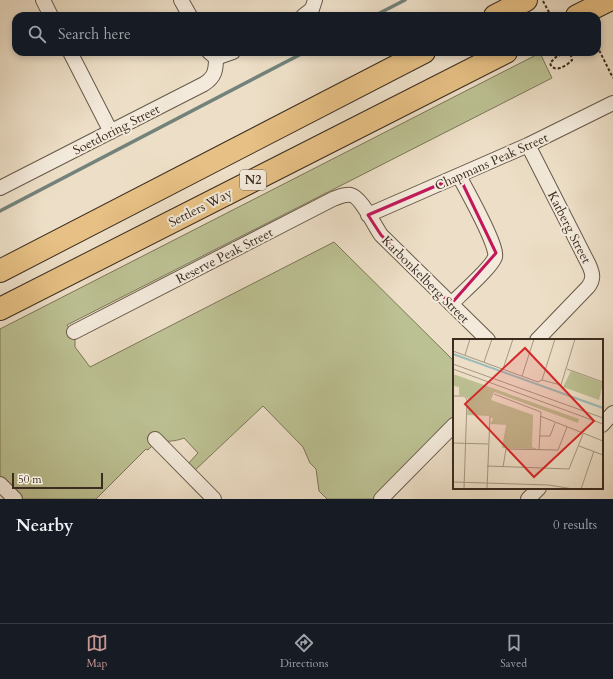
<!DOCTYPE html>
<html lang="en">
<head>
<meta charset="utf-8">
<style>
	body { margin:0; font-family:Cardo,serif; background:#242831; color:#f1f3f6 }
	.scale { position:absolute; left:12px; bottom:10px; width:91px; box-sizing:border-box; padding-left:4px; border:2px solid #3b2c1f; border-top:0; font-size:11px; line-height:14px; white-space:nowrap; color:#3b2c1f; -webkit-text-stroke:3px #f3eadb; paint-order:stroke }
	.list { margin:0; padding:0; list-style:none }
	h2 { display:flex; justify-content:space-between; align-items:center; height:52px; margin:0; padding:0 16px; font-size:17px }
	h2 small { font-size:13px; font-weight:400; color:#9ea1a6 }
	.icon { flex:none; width:22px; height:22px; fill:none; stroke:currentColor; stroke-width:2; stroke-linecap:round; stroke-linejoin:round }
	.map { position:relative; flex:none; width:613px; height:499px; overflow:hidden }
	.search { position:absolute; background:#171b24; box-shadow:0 2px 6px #0003; left:12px; right:12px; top:12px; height:44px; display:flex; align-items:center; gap:10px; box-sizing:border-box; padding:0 14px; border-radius:12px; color:#9ea1a6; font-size:15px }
	.sheet { height:124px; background:#171b24 }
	nav { display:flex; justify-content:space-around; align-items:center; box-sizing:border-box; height:56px; border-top:1px solid #363941; background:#171b24; font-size:11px; color:#9ea1a6 }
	nav a { display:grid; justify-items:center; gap:2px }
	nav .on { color:#c59692 }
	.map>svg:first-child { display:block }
	.green { fill:#bcc193; stroke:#7c7659 }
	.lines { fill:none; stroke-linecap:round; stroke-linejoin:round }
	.stream { stroke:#73827b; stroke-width:3.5 }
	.street-casing { stroke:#685949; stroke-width:16 }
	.highway-casing { stroke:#3b2c1f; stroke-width:24 }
	.path { stroke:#3b2c1f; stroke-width:2; stroke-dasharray:3 2; stroke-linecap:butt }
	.street { stroke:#f3eadb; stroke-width:14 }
	.highway { stroke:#e6c084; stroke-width:22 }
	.marked { fill:none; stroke:#c2185b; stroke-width:3; stroke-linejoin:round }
	.labels { text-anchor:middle; stroke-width:4; stroke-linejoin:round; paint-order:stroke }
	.shield { fill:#f3eadb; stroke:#726557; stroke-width:1 }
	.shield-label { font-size:12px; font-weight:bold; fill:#3b2c1f }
	.street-label { font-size:13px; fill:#3b2c1f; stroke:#f3eadb }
	.inset-river { fill:none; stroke:#99bcb8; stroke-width:2 }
	.inset-road { fill:none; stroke:#a69784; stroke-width:1 }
	.view { fill:#d62828; fill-opacity:0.15; stroke:#d62828; stroke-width:2 }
	.inset-edge { fill:none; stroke:#3b2c1f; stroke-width:2 }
</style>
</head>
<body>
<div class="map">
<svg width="613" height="499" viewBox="0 0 613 499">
	<rect width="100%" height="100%" fill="#eddfc7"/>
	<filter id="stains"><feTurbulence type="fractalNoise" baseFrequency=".005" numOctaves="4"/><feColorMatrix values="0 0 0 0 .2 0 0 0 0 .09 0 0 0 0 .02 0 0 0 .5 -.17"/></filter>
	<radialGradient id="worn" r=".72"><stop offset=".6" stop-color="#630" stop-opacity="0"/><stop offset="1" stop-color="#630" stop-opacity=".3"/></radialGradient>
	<path class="green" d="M540 53 552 78 67 325 75 339V347L90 367 334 242 454 361V417L373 499H327L319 491 316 469 310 463 303 447 263 406 193 472 187 465 198 453 184 438C170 444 158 438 148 450L146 449 96 499H22L0 477V329Z"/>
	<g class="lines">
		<path class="stream" d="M374 16 405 0
			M0 211 305 52"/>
		<defs>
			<path id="street" d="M43 0 51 16
				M181 0 190 16
				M303 16 312 9 315 0
				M70 52 111 132
				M209 52 216 58 233 52
				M528 145 589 265C593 274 594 279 588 287L537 340
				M0 188 204 84C215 77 216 70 216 58
				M368 215 528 145 613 103
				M451 304C460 295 492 267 495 257 499 248 465 187 459 176
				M74 332 333 199C339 197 344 194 351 195 361 197 374 225 381 235L488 340
				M602 425 613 413
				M155 439 214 499
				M0 484 15 499
				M381 499 454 425
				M528 499 539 488"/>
			<path id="highway" d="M495 16 526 0
				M577 16 609 0
				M0 271 424 52
				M0 309 506 52"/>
		</defs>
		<use href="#street" class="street-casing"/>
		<use href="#highway" class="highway-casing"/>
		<path class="path" d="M543 1 551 16
			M597 46 613 78
			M566 52 556 57 550 63C553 74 567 66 572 60L570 52"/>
		<use href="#street" class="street"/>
		<use href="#highway" class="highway"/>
	</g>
	<path class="marked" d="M459 176 496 253 451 304 381 235 368 215Z"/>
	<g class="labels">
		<rect class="shield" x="240" y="170" width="26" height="20" rx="3"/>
		<g class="shield-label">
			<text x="253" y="184">N2</text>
		</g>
		<g class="street-label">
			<text transform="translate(116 129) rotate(-27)" y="5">Soetdoring Street</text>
			<text transform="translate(491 161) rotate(-24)" y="5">Chapmans Peak Street</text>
			<text transform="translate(200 207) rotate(-27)" y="5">Settlers Way</text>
			<text transform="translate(570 227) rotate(63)" y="5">Katberg Street</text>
			<text transform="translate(224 255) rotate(-27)" y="5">Reserve Peak Street</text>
			<text transform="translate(426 279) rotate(45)" y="5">Karbonkelberg Street</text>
		</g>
	</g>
	<g transform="translate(453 339)">
		<rect width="150" height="150" fill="#eddfc7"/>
		<path d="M118 32 150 44 146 61 110 48ZM0 35 126 80 125 84 41 53 38 61 80 76 79 108 84 110 49 109 53 86 37 85 40 80 36 77 14 76 15 60 12 56H6V48L0 47Z" fill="#bcc193"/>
		<path class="inset-river" d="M0 15 150 69"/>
		<path class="inset-road" d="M0 12 85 43 89 41M12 16 17 0M31 23 39 0M0 25 150 79M0 30 150 85M50 30 60 0M114 30 150 43M69 37 81 0M89 41 108 46 122 0M89 41 102 0M41 55 88 73 86 111M0 57H12L14 61 11 150M87 77 150 102M86 97H97L102 84M0 104 35 105M126 107 150 116M34 127 116 130 130 95M50 128 53 110 105 111 114 88M0 143 96 146 120 150M34 150 37 77M128 150 141 112"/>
		<path class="view" d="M72 9 141 82 81 138 12 65Z"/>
		<rect width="150" height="150" class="inset-edge"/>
	</g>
	<rect width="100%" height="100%" filter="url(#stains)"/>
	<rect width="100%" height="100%" fill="url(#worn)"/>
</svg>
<div class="scale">50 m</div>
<div class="search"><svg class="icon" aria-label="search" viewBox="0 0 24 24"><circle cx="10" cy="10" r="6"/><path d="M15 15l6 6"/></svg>Search here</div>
</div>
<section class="sheet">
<h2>Nearby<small>0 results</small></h2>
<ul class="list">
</ul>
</section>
<nav>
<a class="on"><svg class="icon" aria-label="map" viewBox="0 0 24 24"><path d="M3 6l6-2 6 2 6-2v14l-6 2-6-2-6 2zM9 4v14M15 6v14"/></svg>Map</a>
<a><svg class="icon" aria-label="directions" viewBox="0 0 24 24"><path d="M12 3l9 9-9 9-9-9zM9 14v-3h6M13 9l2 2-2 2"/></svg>Directions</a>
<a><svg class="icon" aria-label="saved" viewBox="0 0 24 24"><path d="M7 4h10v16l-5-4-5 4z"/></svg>Saved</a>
</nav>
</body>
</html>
